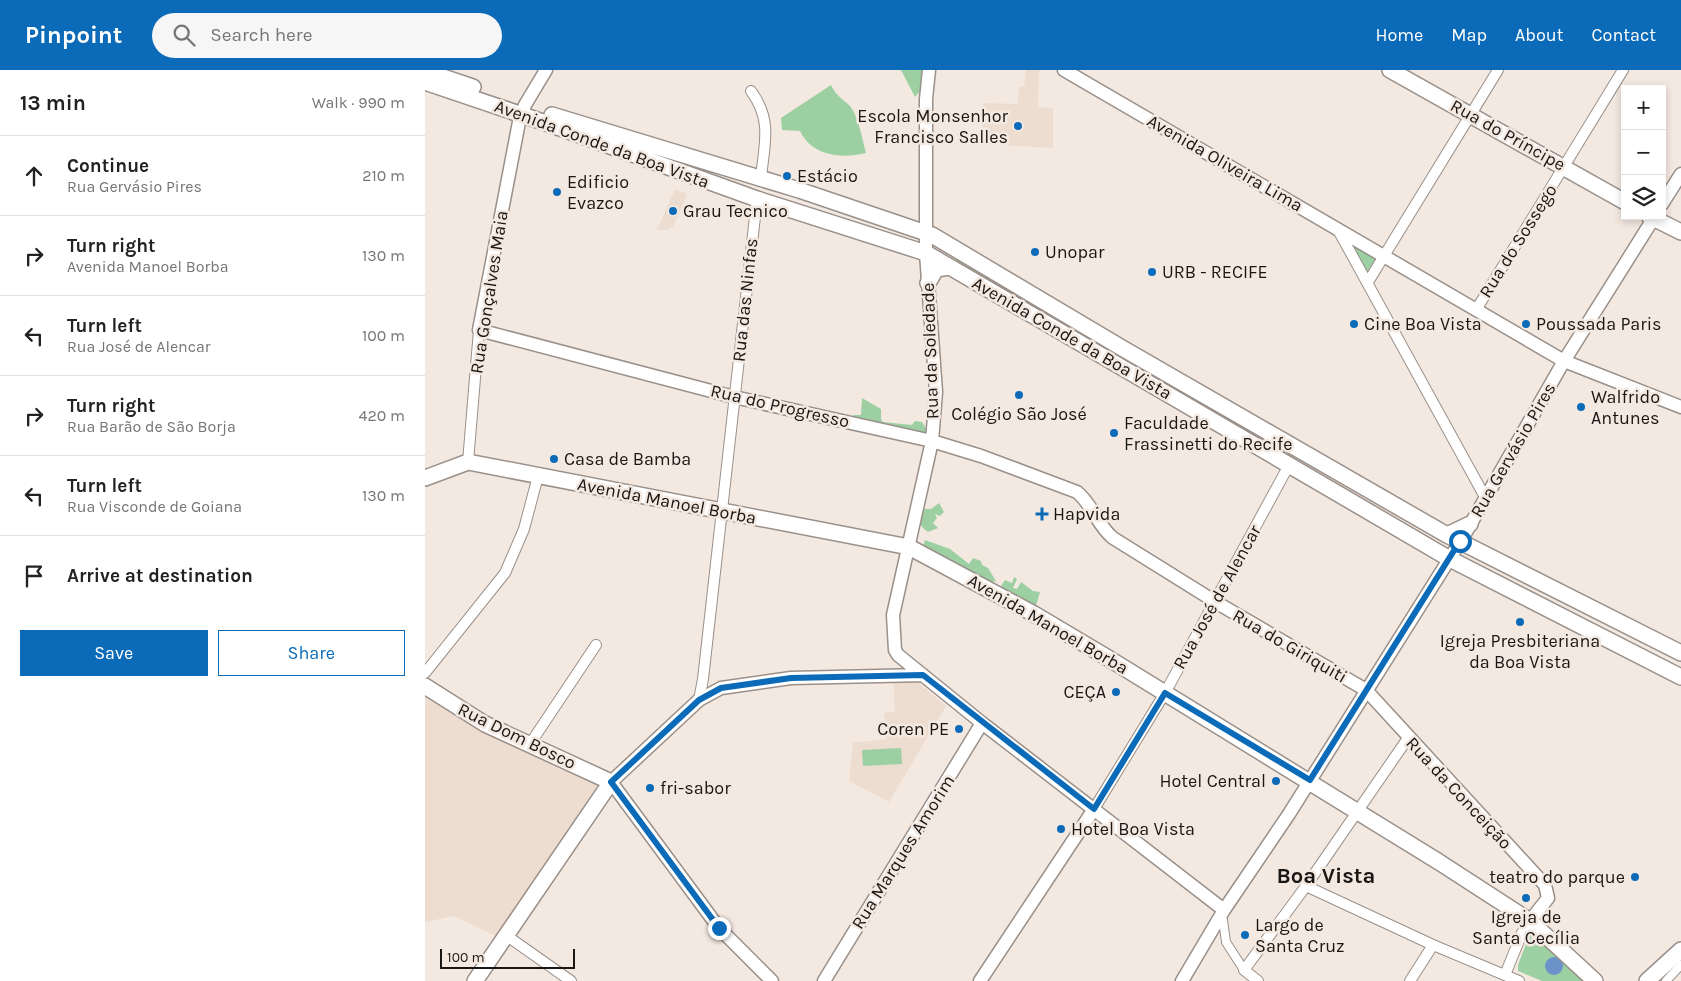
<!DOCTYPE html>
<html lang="en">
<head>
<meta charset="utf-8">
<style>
	body { margin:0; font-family:Karla,sans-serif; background:#f6f6f6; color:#222 }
	.controls { position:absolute; right:15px; top:15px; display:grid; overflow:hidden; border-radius:0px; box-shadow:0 2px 8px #0003 }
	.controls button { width:45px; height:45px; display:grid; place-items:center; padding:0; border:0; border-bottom:1px solid #e0e0e0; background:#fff; color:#222; font:25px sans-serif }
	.scale { position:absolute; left:15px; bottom:12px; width:135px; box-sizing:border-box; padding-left:5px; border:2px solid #1a1613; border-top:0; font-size:14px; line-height:18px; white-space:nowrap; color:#1a1613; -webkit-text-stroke:4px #f4e9e1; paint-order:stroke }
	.stop { position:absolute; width:15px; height:15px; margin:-11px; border:4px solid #0b6bb8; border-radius:50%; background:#fff }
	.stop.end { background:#0b6bb8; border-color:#fff; box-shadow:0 1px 5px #0008 }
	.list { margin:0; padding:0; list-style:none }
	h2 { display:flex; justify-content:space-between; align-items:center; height:65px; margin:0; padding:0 20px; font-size:21px }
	h2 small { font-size:16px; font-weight:400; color:#767676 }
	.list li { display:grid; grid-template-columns:32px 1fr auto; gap:15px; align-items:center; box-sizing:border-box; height:80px; padding:0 20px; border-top:1px solid #e0e0e0 }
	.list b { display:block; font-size:19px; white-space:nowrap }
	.list p { margin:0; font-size:16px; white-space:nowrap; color:#767676 }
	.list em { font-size:16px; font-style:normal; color:#767676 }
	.actions { display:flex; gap:10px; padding:15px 20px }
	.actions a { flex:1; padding:11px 0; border:1px solid #0b6bb8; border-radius:0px; text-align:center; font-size:18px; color:#0b6bb8 }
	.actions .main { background:#0b6bb8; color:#fff }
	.icon { flex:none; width:28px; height:28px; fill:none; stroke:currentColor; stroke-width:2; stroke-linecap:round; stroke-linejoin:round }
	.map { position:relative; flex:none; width:1256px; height:911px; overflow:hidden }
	header { display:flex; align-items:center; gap:30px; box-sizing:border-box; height:70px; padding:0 25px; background:#0b6bb8; color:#fff }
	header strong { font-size:24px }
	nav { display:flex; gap:28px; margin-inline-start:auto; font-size:18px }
	.search { width:350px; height:45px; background:#f6f6f6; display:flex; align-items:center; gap:12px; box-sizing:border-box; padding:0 18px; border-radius:28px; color:#767676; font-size:19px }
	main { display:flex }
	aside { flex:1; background:#fff }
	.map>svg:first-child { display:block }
	.built { fill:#eddcd0 }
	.green { fill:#9cd0a2 }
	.water { fill:#6b92c9 }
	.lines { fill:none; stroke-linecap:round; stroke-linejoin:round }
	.pedestrian-casing { stroke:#9a9089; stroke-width:10 }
	.minor-casing { stroke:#9a9089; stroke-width:12 }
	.tertiary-casing { stroke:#9a9089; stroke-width:15 }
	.secondary-casing { stroke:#9a9089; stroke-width:18 }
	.pedestrian { stroke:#fff; stroke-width:8 }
	.minor { stroke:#fff; stroke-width:10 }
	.tertiary { stroke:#fff; stroke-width:12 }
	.secondary { stroke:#fff; stroke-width:15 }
	.route { stroke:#0b6bb8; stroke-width:6 }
	.poi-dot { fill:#0b6bb8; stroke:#f4e9e1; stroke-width:2 }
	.labels { text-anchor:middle; stroke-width:5; stroke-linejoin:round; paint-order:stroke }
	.poi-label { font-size:18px; fill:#1a1613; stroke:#f4e9e1; text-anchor:start }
	.street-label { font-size:18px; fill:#1a1613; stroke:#f4e9e1 }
	.district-label { font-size:22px; font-weight:bold; fill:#1a1613; stroke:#f4e9e1 }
</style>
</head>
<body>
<header>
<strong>Pinpoint</strong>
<div class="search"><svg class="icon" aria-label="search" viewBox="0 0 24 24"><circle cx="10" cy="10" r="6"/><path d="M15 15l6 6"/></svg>Search here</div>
<nav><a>Home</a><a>Map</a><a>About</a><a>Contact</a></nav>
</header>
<main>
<aside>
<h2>13 min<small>Walk · 990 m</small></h2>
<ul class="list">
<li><svg class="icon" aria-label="ahead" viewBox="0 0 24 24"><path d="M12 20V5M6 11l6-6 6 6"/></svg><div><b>Continue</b><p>Rua Gervásio Pires</p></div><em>210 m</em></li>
<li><svg class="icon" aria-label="right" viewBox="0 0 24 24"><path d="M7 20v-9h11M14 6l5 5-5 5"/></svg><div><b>Turn right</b><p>Avenida Manoel Borba</p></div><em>130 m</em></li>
<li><svg class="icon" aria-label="left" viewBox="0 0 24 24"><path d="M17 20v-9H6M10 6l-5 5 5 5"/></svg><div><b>Turn left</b><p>Rua José de Alencar</p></div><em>100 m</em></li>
<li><svg class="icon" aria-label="right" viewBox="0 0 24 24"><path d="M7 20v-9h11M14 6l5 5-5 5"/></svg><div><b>Turn right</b><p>Rua Barão de São Borja</p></div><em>420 m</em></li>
<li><svg class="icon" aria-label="left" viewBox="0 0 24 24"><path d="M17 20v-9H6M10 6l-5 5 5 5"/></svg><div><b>Turn left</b><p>Rua Visconde de Goiana</p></div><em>130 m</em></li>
<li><svg class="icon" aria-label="arrive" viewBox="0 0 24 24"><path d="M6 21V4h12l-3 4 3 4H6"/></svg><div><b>Arrive at destination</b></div></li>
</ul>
<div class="actions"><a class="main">Save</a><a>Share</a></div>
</aside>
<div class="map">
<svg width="1256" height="911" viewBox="0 0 1256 911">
	<rect width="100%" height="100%" fill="#f4e9e1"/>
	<path class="built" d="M601 0H614L613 37 628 38V78L556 74 558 33 593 34 594 17H599Z
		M250 119 262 124 248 157H245L243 160H232Z
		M487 608 521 636 464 732 424 711 428 673 462 669 459 643 470 642 468 609Z
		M0 616 186 712 79 870 29 846 0 852Z"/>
	<path class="green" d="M476 0H498L496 20 490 27Z
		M406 15C412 27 417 28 425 36 434 48 437 68 441 83 416 89 387 86 375 61L357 60 356 48Z
		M912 157 959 187 943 212Z
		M533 188 692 283 531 191Z
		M437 328 456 339V349L458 352 487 355 490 351 497 352 504 363 503 368 427 350 429 345H436Z
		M514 433 519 442 515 446 510 444 512 448 508 453 513 458 503 462C493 455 493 450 496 439H506Z
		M500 470 525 479 544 494 548 488 556 491 557 495 563 498 571 511 562 513 497 480Z
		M589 507 592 509 588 518 592 519 596 512 608 521 615 522 611 536 606 537 574 519 580 510 587 513Z
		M476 678 477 694 438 696 437 680Z
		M1110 864 1165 911H1117L1093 901V895L1104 866Z"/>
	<path class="water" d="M1120 896a9 9 0 1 1 18 0a9 9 0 1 1-18 0Z"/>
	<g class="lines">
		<defs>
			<path id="pedestrian" d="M795 847 798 850 801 872 819 900
				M1241 911 1256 895"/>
			<path id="minor" d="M326 21C348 51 339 74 336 108
				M912 158 1060 427
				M943 212 1073 0
				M1051 240 1198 0
				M43 392 54 260
				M0 603 80 503 99 459 113 406
				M274 630 278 609 332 129
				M105 674 171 575
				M669 739 740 623 864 395
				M881 816 1008 875 1094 911
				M82 866 146 911
				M1080 905 1097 863 1105 851
				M833 911 819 900 881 816 983 668
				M985 911 1008 875"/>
			<path id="tertiary" d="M121 0 100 35 94 52 54 260 309 327 507 371 556 386 652 422C668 435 672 455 688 468L794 534 941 620 1120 815 1123 828 1105 851
				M504 0 501 29V183L511 322 507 371 468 545 470 580 473 585 557 653 799 840
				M639 0 1139 291 1256 337
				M1237 134 1256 104
				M347 911 294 858 186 712 274 630 296 618 366 608 498 605
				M399 911 557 653
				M555 911 669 739
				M757 911 799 840 864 744 1037 469 1139 291 1230 146"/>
			<path id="secondary" d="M965 0 1200 132
				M0 1 48 17
				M0 12 121 53 332 129 501 183 1023 488 1256 607
				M127 45 374 120 507 165 697 278 1022 465 1256 583
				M1224 146 1256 162
				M503 213 511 199 524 197
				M0 408 43 392 484 477 609 544 683 588 1014 792 1105 851 1170 911
				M1022 465 1045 454
				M0 616 60 654 186 712 50 911
				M1222 911 1256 880"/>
		</defs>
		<use href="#pedestrian" class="pedestrian-casing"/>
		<use href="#minor" class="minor-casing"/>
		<use href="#tertiary" class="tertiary-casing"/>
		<use href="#secondary" class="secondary-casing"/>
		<use href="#pedestrian" class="pedestrian"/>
		<use href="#minor" class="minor"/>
		<use href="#tertiary" class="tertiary"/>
		<use href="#secondary" class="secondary"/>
	</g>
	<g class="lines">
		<path class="route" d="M294 858 186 712 274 630 296 618 366 608 498 605 669 739 740 623 885 710 1035 471"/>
	</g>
	<g class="poi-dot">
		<circle cx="593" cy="56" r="5"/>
		<circle cx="362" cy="106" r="5"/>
		<circle cx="132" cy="122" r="5"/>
		<circle cx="248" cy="141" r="5"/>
		<circle cx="610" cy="182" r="5"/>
		<circle cx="727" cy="202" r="5"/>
		<circle cx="929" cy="254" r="5"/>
		<circle cx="1101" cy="254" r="5"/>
		<circle cx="594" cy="325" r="5"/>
		<circle cx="1156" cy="337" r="5"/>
		<circle cx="689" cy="363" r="5"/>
		<circle cx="129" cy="389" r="5"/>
		<path d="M614.5 436.5h5v5h5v5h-5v5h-5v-5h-5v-5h5z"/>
		<circle cx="1095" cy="552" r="5"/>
		<circle cx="691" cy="622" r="5"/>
		<circle cx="534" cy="659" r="5"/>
		<circle cx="851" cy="711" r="5"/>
		<circle cx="225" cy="718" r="5"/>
		<circle cx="636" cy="759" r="5"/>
		<circle cx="1210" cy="807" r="5"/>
		<circle cx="1101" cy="828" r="5"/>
		<circle cx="820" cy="865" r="5"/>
	</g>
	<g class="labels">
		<g class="poi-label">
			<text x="583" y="52" text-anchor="end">Escola Monsenhor<tspan x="583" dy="21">Francisco Salles</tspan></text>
			<text x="372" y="112">Estácio</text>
			<text x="142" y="118">Edificio<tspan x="142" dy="21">Evazco</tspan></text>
			<text x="258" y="147">Grau Tecnico</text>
			<text x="620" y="188">Unopar</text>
			<text x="737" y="208">URB - RECIFE</text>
			<text x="939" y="260">Cine Boa Vista</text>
			<text x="1111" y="260">Poussada Paris</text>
			<text x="1166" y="333">Walfrido<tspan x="1166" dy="21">Antunes</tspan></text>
			<text x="594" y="350" text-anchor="middle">Colégio São José</text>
			<text x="699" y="359">Faculdade<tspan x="699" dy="21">Frassinetti do Recife</tspan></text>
			<text x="139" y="395">Casa de Bamba</text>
			<text x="628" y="450">Hapvida</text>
			<text x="1095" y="577" text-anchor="middle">Igreja Presbiteriana<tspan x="1095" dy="21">da Boa Vista</tspan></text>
			<text x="681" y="628" text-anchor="end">CEÇA</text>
			<text x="524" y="665" text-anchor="end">Coren PE</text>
			<text x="841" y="717" text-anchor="end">Hotel Central</text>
			<text x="235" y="724">fri-sabor</text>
			<text x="646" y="765">Hotel Boa Vista</text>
			<text x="1200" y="813" text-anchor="end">teatro do parque</text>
			<text x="1101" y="853" text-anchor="middle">Igreja de<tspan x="1101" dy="21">Santa Cecília</tspan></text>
			<text x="830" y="861">Largo de<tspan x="830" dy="21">Santa Cruz</tspan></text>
		</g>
		<g class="street-label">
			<text transform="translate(1083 65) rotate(29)" y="6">Rua do Príncipe</text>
			<text transform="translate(177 74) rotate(20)" y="6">Avenida Conde da Boa Vista</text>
			<text transform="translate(800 93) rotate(30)" y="6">Avenida Oliveira Lima</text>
			<text transform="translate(1093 171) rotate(-58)" y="6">Rua do Sossego</text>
			<text transform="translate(64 222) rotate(-81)" y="6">Rua Gonçalves Maia</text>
			<text transform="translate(320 230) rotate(-84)" y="6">Rua das Ninfas</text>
			<text transform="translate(647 268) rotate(30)" y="6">Avenida Conde da Boa Vista</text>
			<text transform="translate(505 281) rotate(-92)" y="6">Rua da Soledade</text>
			<text transform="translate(355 336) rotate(13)" y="6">Rua do Progresso</text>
			<text transform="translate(1088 380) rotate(-60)" y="6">Rua Gervásio Pires</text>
			<text transform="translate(242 431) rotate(11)" y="6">Avenida Manoel Borba</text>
			<text transform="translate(792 527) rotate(-61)" y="6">Rua José de Alencar</text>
			<text transform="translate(623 554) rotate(30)" y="6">Avenida Manoel Borba</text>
			<text transform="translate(865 576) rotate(30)" y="6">Rua do Giriquiti</text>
			<text transform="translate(92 666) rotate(26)" y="6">Rua Dom Bosco</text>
			<text transform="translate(1034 723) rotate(47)" y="6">Rua da Conceição</text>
			<text transform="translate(478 782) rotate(-58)" y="6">Rua Marques Amorim</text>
		</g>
		<g class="district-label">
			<text x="901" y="813">Boa Vista</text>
		</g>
	</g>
</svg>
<div class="controls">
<button>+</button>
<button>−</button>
<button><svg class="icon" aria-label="layers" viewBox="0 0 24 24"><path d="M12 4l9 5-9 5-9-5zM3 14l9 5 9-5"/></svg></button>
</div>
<div class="scale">100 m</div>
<div class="stop" style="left:1035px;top:471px"></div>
<div class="stop end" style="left:294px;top:858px"></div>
</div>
</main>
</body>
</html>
